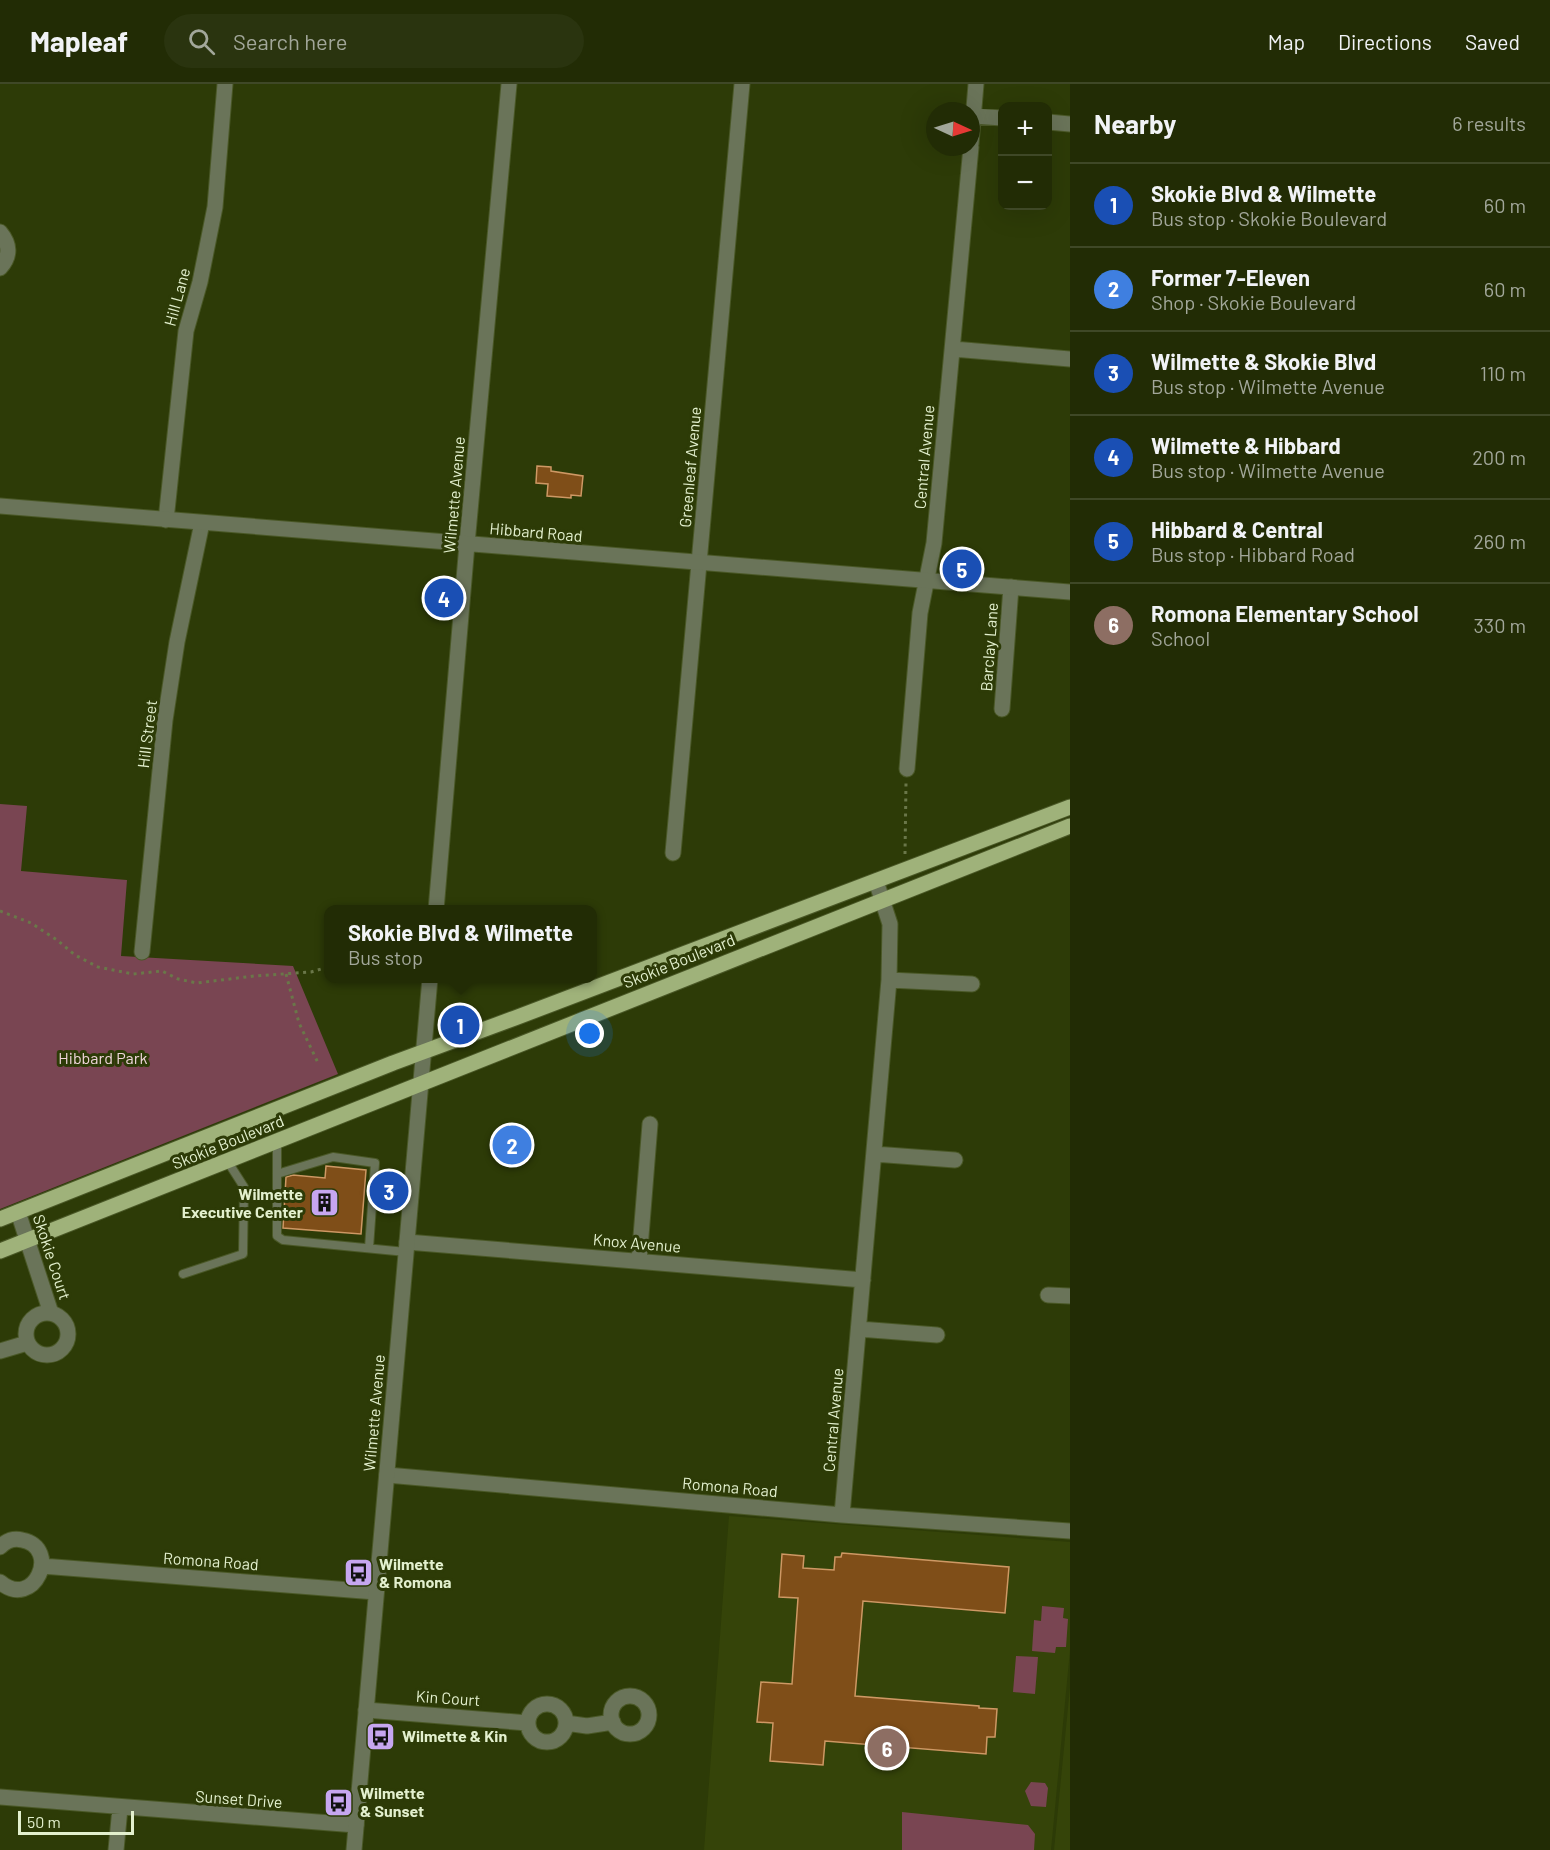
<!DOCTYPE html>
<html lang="en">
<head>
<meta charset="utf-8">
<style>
	body { margin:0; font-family:Barlow,sans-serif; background:#2a340f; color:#f1f3f6 }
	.controls { position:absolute; right:18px; top:18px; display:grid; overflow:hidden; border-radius:12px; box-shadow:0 6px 24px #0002 }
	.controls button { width:54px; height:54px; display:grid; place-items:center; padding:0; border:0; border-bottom:2px solid #3f4827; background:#222c05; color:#f1f3f6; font:30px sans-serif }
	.compass { position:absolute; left:926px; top:18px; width:54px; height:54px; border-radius:50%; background:#222c05; box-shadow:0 6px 24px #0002; rotate:94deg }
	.scale { position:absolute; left:18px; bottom:15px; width:116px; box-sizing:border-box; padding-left:6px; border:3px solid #e3f0ce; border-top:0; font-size:16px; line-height:21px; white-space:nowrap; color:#e3f0ce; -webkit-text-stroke:4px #2d3b07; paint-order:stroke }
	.you { position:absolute; left:590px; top:950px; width:21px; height:21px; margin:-15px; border:4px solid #fff; border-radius:50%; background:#1a73e8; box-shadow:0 0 0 9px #1a73e833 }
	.badge { display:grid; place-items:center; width:39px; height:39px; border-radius:50%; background:#c6a6f0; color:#fff; font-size:20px; font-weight:700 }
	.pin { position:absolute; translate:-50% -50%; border:3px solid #fff; box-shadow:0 2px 6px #0006 }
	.popup { position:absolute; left:324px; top:821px; width:273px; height:78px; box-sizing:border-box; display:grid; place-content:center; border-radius:12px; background:#222c05; filter:drop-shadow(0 2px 4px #0005); font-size:20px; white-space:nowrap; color:#a2a79a }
	.popup b { font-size:22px; color:#f1f3f6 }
	.popup::after { content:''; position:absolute; left:50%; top:100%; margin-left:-12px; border:12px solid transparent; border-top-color:#222c05 }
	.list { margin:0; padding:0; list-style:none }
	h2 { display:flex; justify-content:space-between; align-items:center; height:78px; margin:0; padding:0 24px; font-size:26px }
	h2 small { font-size:20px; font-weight:400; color:#a2a79a }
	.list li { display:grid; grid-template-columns:39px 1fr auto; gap:18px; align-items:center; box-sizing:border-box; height:84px; padding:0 24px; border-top:2px solid #3f4827 }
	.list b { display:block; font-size:22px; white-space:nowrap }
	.list p { margin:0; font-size:20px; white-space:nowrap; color:#a2a79a }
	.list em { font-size:20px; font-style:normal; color:#a2a79a }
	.icon { flex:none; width:33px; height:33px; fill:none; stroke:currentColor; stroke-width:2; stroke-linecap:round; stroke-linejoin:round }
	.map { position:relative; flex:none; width:1070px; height:1766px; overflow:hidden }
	header { display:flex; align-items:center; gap:36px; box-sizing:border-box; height:84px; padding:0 30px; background:#222c05; border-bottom:2px solid #3f4827 }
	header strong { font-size:28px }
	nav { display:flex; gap:33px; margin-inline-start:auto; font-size:21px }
	.search { width:420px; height:54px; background:#2a340f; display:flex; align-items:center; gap:15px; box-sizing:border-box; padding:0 21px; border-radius:33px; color:#a2a79a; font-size:22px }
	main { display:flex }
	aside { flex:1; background:#222c05 }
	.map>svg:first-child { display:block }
	.built { fill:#354409 }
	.green { fill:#794552 }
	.building { fill:#7f4e18; stroke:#ce9864; stroke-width:1.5 }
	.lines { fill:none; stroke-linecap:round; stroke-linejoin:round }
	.service-casing { stroke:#4a5827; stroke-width:10 }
	.minor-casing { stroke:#4a5827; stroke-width:17 }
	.tertiary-casing { stroke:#4a5827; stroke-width:17 }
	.primary-casing { stroke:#4a5827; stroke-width:17 }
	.path { stroke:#6a7749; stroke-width:3; stroke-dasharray:3 4.5; stroke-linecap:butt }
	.service { stroke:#6a7459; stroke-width:8 }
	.minor { stroke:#6a7459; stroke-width:15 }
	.tertiary { stroke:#6a7459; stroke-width:15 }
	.primary { stroke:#9fb27a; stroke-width:15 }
	.labels { text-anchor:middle; stroke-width:6; stroke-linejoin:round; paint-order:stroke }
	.street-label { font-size:16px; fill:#e3f0ce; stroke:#2d3b07 }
	.park-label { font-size:16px; fill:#efd5da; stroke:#2d3b07 }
	.poi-label { font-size:16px; font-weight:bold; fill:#e3f0ce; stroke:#2d3b07; text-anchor:start }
</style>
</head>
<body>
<header>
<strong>Mapleaf</strong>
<div class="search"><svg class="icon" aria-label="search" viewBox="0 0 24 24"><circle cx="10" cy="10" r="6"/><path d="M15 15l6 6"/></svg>Search here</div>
<nav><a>Map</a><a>Directions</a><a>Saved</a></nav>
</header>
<main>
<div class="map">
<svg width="1070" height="1766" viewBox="0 0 1070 1766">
	<rect width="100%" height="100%" fill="#2d3b07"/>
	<path class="built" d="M729 1432 1070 1458V1566L1051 1766H704Z
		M1070 1603V1766H1054Z"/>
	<path class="green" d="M0 720 27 722 21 787 127 796 121 872 293 882 338 990 0 1125Z
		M1042 1522 1064 1524 1063 1534 1068 1535 1066 1563H1056L1055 1569 1032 1567 1034 1536 1041 1537Z
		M1016 1572 1038 1573 1035 1610 1013 1608Z
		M1031 1698 1045 1699 1048 1704 1046 1723 1031 1722 1025 1707Z
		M902 1728 1028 1741 1035 1750 1034 1766H902Z"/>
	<path class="building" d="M537 382 551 383V387L583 392 581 412 571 411V414L547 412 548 400 536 399Z
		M511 1048 524 1059 513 1074 499 1063Z
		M326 1082 366 1086 361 1150 283 1144 286 1093 293 1091 325 1094Z
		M842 1469 1009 1483 1005 1529 863 1517 855 1612 979 1622V1624L997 1625 995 1653H987L986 1670 825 1657 823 1681 770 1677 773 1639 757 1638 761 1598 792 1600 798 1514 779 1513 782 1470 804 1472 803 1484 834 1486 835 1473H841Z"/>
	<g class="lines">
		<defs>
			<path id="service" d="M277 1058V1152L283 1156 406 1168
				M277 1090 333 1073 375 1079 369 1164
				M183 1190 243 1170 244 1103 228 1078"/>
			<path id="minor" d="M974 32 1002 34
				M1048 38 1070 40
				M971 60 976 0
				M0 148C10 160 11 172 0 184
				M953 265 1070 275
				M166 436 186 247 200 198 215 123 225 0
				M467 460 509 0
				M1002 625 1011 503
				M907 685 920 529 934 459 971 63
				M673 769 742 0
				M142 868 165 636 177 558 202 439
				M889 896 972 900
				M874 1070 955 1076
				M18 1128 51 1229
				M407 1158 863 1196
				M639 1177 650 1040
				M1048 1211 1070 1212
				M26 1250a21 21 0 1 1 42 0a21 21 0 1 1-42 0Z
				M859 1245 937 1251
				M0 1267 27 1259
				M387 1391 842 1431 1070 1447
				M842 1431 889 896 890 840 876 797
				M0 1463C6 1457 14 1454 22 1456 62 1464 34 1527 0 1498
				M42 1482 376 1508
				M611 1631a19 19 0 1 1 38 0a19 19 0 1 1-38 0Z
				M528 1639a19 19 0 1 1 38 0a19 19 0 1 1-38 0Z
				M366 1626 528 1639
				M566 1639 587 1642 613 1638
				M0 1713 356 1741
				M116 1766 120 1724"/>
			<path id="tertiary" d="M0 422 1070 508
				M436 826 467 460
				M354 1766 430 894"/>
			<path id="primary" d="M0 1135 393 979 515 934 1070 723
				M0 1167 1070 742"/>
		</defs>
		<use href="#service" class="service-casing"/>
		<use href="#minor" class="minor-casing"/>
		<use href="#tertiary" class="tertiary-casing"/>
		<use href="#primary" class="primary-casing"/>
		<path class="path" d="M905 770 906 699
			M0 827 31 839 57 856 75 871 98 883 133 890 162 887 178 895 197 899 254 892 311 888 328 883
			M286 890 299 939 319 981
			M404 894V895"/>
		<use href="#service" class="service"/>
		<use href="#minor" class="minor"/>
		<use href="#tertiary" class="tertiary"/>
		<use href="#primary" class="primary"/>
	</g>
	<defs>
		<symbol id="building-square" viewBox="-11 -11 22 22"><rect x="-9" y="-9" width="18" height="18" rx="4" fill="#c6a6f0" stroke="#2d3b07"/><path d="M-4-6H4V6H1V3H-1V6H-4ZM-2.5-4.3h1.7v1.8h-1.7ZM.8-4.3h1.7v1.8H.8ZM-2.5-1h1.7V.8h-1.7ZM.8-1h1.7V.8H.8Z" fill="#111"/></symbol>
		<symbol id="bus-square" viewBox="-11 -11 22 22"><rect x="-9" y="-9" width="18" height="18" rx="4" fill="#c6a6f0" stroke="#2d3b07"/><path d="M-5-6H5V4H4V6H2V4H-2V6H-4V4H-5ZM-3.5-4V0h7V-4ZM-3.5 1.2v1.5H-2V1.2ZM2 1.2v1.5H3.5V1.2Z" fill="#111"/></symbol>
	</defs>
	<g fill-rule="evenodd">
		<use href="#building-square" x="308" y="1102" width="33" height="33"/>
		<use href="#bus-square" x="342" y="1472" width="33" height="33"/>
		<use href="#bus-square" x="364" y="1636" width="33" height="33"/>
		<use href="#bus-square" x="322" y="1702" width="33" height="33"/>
	</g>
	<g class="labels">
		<g class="street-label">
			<text transform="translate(177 213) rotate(-75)" y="6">Hill Lane</text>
			<text transform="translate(924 373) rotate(-85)" y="6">Central Avenue</text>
			<text transform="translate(690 383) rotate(-85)" y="6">Greenleaf Avenue</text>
			<text transform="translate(454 411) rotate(-85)" y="6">Wilmette Avenue</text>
			<text transform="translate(536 448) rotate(5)" y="6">Hibbard Road</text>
			<text transform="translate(989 563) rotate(-86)" y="6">Barclay Lane</text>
			<text transform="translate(147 650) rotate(-83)" y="6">Hill Street</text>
			<text transform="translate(679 877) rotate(-22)" y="6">Skokie Boulevard</text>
			<text transform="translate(228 1058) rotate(-22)" y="6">Skokie Boulevard</text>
			<text transform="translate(637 1159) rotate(5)" y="6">Knox Avenue</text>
			<text transform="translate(52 1173) rotate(72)" y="6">Skokie Court</text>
			<text transform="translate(374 1329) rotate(-85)" y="6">Wilmette Avenue</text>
			<text transform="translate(833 1336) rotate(-85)" y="6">Central Avenue</text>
			<text transform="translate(730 1403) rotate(5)" y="6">Romona Road</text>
			<text transform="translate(211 1477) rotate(4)" y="6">Romona Road</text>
			<text transform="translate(448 1614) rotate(4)" y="6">Kin Court</text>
			<text transform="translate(239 1715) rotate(4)" y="6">Sunset Drive</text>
		</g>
		<g class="park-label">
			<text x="103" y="980">Hibbard Park</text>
		</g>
		<g class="poi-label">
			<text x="303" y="1116" text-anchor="end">Wilmette<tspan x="303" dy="18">Executive Center</tspan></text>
			<text x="379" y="1486">Wilmette<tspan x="379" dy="18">&amp; Romona</tspan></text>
			<text x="402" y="1658">Wilmette &amp; Kin</text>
			<text x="360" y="1715">Wilmette<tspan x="360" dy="18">&amp; Sunset</tspan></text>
		</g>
	</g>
</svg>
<div class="controls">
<button>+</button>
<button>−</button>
</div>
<svg class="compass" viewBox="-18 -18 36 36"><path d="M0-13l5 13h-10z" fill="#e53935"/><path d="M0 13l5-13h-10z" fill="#a2a79a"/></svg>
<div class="scale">50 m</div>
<div class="you"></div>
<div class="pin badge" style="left:460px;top:941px;background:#1a4fb4">1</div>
<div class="popup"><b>Skokie Blvd &amp; Wilmette</b>Bus stop</div>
<div class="pin badge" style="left:512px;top:1061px;background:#3f7fe0">2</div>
<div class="pin badge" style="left:389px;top:1107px;background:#1a4fb4">3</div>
<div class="pin badge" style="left:444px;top:514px;background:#1a4fb4">4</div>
<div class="pin badge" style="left:962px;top:485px;background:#1a4fb4">5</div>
<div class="pin badge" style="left:887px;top:1664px;background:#8d6e63">6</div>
</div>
<aside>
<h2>Nearby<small>6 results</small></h2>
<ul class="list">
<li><span class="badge" style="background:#1a4fb4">1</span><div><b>Skokie Blvd &amp; Wilmette</b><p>Bus stop · Skokie Boulevard</p></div><em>60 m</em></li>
<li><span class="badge" style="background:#3f7fe0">2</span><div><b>Former 7-Eleven</b><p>Shop · Skokie Boulevard</p></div><em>60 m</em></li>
<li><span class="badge" style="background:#1a4fb4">3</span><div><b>Wilmette &amp; Skokie Blvd</b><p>Bus stop · Wilmette Avenue</p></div><em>110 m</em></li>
<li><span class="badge" style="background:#1a4fb4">4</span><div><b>Wilmette &amp; Hibbard</b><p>Bus stop · Wilmette Avenue</p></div><em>200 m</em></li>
<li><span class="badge" style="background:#1a4fb4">5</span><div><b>Hibbard &amp; Central</b><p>Bus stop · Hibbard Road</p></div><em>260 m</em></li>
<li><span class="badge" style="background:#8d6e63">6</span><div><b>Romona Elementary School</b><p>School</p></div><em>330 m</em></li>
</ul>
</aside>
</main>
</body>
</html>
